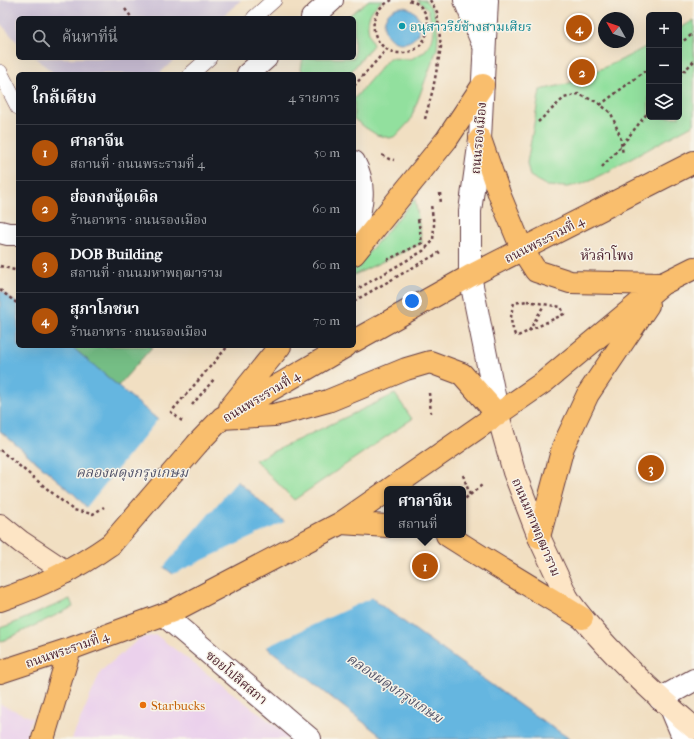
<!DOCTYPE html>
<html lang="th">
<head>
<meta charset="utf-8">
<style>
	body { margin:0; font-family:"IM FELL French Canon","Noto Serif Thai",serif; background:#242831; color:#f1f3f6 }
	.controls { position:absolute; right:12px; top:12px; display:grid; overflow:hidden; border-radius:6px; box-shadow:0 4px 16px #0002 }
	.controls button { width:36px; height:36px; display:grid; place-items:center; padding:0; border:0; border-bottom:1px solid #363941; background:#171b24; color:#f1f3f6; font:20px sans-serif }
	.compass { position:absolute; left:598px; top:12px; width:36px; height:36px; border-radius:50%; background:#171b24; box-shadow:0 4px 16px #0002; rotate:310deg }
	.you { position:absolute; left:412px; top:301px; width:14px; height:14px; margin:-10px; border:3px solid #fff; border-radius:50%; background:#1a73e8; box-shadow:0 0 0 6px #1a73e833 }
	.badge { display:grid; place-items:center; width:26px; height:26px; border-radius:50%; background:#b45309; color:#fff; font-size:13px; font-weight:700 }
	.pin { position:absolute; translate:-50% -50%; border:2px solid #fff; box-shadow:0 1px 4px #0006 }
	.popup { position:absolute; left:384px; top:486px; width:82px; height:52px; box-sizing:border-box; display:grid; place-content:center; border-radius:6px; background:#171b24; filter:drop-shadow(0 1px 3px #0005); font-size:13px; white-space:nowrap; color:#9ea1a6 }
	.popup b { font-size:15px; color:#f1f3f6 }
	.popup::after { content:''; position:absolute; left:50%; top:100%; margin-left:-8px; border:8px solid transparent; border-top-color:#171b24 }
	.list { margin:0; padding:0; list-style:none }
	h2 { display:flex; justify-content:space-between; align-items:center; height:52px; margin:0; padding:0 16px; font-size:17px }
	h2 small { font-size:13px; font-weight:400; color:#9ea1a6 }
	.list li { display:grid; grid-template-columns:26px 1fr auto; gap:12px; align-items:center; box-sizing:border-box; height:56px; padding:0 16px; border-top:1px solid #363941 }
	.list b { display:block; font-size:15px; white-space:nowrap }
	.list p { margin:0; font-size:13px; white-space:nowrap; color:#9ea1a6 }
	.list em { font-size:13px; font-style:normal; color:#9ea1a6 }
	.icon { flex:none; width:22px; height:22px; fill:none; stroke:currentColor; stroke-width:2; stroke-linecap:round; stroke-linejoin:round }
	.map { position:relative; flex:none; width:694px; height:739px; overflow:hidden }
	.search { position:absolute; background:#171b24; box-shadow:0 4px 16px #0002; left:16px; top:16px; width:340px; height:44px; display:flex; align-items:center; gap:10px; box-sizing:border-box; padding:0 14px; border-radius:6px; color:#9ea1a6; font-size:15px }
	.panel { position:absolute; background:#171b24; box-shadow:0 4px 16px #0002; left:16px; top:72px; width:340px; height:276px; border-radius:6px }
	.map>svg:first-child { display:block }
	.built { fill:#ebd1ec }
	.industrial { fill:#cbbfd6 }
	.green { fill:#92e09e; stroke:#6e8064 }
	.forest { fill:#75be85; stroke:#606e58 }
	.water { fill:#65b6e0; stroke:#586a86 }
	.pier { fill:#f1dfc2 }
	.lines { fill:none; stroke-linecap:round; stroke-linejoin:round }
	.service-casing { stroke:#633c42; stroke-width:16 }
	.minor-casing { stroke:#633c42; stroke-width:24 }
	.tertiary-casing { stroke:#633c42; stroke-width:24 }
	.secondary-casing { stroke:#633c42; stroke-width:24 }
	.primary-casing { stroke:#633c42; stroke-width:24 }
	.path { stroke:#633c42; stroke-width:2.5; stroke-dasharray:3 3; stroke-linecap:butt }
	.service { stroke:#fff; stroke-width:15 }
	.minor { stroke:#fff; stroke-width:22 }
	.tertiary { stroke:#fff; stroke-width:22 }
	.secondary { stroke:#fde5c5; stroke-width:22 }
	.primary { stroke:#f9be6d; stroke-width:22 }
	.primary-bridge-casing { stroke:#633c42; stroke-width:24; stroke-linecap:butt }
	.primary-bridge { stroke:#f9be6d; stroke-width:22 }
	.culture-dot { fill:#0f9aa8; stroke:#f7f3e8; stroke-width:1.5 }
	.food-dot { fill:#e8710a; stroke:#f7f3e8; stroke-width:1.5 }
	.labels { text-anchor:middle; stroke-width:3; stroke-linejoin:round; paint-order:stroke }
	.culture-label { font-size:13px; fill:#0d838f; stroke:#f7f3e8; text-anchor:start }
	.street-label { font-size:13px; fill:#4a1f2b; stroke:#f7f3e8 }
	.food-label { font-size:13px; fill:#c56008; stroke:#f7f3e8; text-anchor:start }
	.neighbourhood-label { font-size:14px; fill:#4a1f2b; stroke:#f7f3e8 }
	.water-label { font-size:14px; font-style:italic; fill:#53546a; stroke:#f7f3e8 }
</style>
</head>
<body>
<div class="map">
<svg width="694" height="739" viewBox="0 0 694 739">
	<rect width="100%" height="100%" fill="#f7f3e8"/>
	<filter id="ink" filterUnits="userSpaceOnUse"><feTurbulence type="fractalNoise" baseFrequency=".025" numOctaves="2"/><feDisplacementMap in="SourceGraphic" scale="8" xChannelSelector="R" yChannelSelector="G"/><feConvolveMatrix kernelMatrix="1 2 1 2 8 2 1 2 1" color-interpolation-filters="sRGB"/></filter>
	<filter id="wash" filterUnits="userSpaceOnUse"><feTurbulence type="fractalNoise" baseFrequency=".012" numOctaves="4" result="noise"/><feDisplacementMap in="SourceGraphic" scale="16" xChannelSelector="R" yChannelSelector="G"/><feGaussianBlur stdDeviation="0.9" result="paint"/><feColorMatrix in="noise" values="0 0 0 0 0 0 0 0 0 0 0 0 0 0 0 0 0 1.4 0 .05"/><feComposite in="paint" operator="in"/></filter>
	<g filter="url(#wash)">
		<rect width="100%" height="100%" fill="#f1dfc2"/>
		<path class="built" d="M156 635 293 739H72L101 671 140 638Z
			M0 704 32 718 25 739H0Z"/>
		<path class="industrial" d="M0 0H241L221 18H18V43L0 23Z
			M35 58H176L159 74H55Z"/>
		<path class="green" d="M369 0H383C365 13 365 26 373 45L349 74H304L301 69 303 58H354V18H346Z
			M417 0H425L433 10 436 20 438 36 437 49 410 121 396 136 390 138 377 135 366 128 354 119V99L389 58 411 59 424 52 432 41 434 32 428 9Z
			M694 20V124L609 171 582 184 567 187 547 186 530 176 527 163 540 90 567 84 621 60 649 45V117H679V29Z
			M415 199 422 243 354 275V269Z
			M395 394 412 419 294 500 255 460Z
			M70 599 73 607 0 642V628L12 624Z"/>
		<path class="forest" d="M71 346H153L118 386Z"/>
		<path class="water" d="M384 25a18 18 0 1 1 36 0a18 18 0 1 1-36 0Z
			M0 290 18 304V346H71L157 419 243 486 379 604 525 709 570 739H385L147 554 93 514 74 494 0 431Z"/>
		<path class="pier" d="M159 418 238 480 162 569 92 515 85 509Z
			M286 521 373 597 264 648 171 575Z"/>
	</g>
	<g filter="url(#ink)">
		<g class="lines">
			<defs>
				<path id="service" d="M254 18 274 0
					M0 72 18 107
					M191 74 209 58"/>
				<path id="minor" d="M660 699 694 680"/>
				<path id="tertiary" d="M465 0 482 42
					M487 0 480 139 470 211V276L498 415
					M312 18 332 0
					M248 74 266 58
					M354 162C368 188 360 210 354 237
					M0 232 8 234H18
					M164 615 310 739
					M671 708 684 739"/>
				<path id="secondary" d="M498 415 514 472 539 537 567 597C575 611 587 623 597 635 627 669 660 699 694 728
					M0 525 21 542 66 572"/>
				<path id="primary" d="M480 139 500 196 522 249 536 271 570 282 662 284
					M354 254 447 139 483 85
					M354 341 470 276 694 162
					M230 408 280 346
					M222 418 274 415 299 409 328 401 406 369 430 362 462 374 498 415
					M198 443 222 418 346 346
					M390 489 544 382 662 284 694 268
					M341 523 387 526
					M447 535C492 564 537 590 582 618
					M539 537 563 447 588 394 648 305
					M0 600C40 587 77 568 111 544
					M0 672 70 649 173 611 341 523 387 491
					M43 739 70 649"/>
			</defs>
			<use href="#service" class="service-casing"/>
			<use href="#minor" class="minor-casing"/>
			<use href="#tertiary" class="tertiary-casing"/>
			<use href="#secondary" class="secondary-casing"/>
			<use href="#primary" class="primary-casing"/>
			<path class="path" d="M392 0C387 3 381 6 378 11 366 29 380 55 403 53 433 51 437 6 408 0
				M125 9 132 18
				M679 44 694 33
				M679 76 694 61
				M354 86 386 50
				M600 105 649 68
				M425 119 433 89 441 47 437 12 430 0
				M538 122 564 98 578 94 597 102 611 113 620 136 623 154
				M382 155 389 159 394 160
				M602 167 622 145 649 111
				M440 193 441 204
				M387 260 422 243 418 219
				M0 266 18 271
				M0 290 18 304
				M354 291 423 251 433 241 434 225 431 205
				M354 301 442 251
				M527 301 561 307 564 314 518 336 515 335C510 321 510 316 514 303Z
				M529 331 544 305
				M429 393 431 413
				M192 405 215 378
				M182 421 171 412 228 346
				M0 450 73 510 93 514 104 507
				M463 475 470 495 463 500
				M470 495 482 485"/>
			<use href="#service" class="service"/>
			<use href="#minor" class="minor"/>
			<use href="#tertiary" class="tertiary"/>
			<use href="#secondary" class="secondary"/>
			<use href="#primary" class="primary"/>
			<defs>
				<path id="primary-bridge" d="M111 544 198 443"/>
			</defs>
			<use href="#primary-bridge" class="primary-bridge-casing"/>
			<use href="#primary-bridge" class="primary-bridge"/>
		</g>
	</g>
	<circle class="culture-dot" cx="402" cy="26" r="4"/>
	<circle class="food-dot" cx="143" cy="705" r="4"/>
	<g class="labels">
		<g class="culture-label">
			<text x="410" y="31">อนุสาวรีย์ช้างสามเศียร</text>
		</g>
		<g class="street-label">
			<text transform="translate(478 138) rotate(-85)" y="5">ถนนรองเมือง</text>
			<text transform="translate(544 239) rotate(-27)" y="5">ถนนพระรามที่ 4</text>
			<text transform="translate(261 396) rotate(-31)" y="5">ถนนพระรามที่ 4</text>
			<text transform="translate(537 527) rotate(67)" y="5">ถนนมหาพฤฒาราม</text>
			<text transform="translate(67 649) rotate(-19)" y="5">ถนนพระรามที่ 4</text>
			<text transform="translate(237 677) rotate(40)" y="5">ซอยโปลิศสภา</text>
		</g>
		<g class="food-label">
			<text x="151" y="710">Starbucks</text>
		</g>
		<g class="neighbourhood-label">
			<text x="607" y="260">หัวลำโพง</text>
		</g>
		<g class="water-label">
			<text x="132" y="477">คลองผดุงกรุงเกษม</text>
			<text transform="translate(395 688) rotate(34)" y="5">คลองผดุงกรุงเกษม</text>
		</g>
	</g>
</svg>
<div class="controls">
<button>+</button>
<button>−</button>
<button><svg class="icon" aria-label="layers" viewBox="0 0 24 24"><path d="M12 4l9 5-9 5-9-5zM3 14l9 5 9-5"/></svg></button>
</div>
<svg class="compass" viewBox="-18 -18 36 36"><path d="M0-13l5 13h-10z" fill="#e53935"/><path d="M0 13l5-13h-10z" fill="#9ea1a6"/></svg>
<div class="you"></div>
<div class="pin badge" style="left:425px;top:566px">1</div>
<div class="popup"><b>ศาลาจีน</b>สถานที่</div>
<div class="pin badge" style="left:582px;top:72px">2</div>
<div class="pin badge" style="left:651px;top:468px">3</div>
<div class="pin badge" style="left:579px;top:28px">4</div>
<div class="search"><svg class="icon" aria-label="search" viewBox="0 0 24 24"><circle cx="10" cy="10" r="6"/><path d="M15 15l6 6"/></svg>ค้นหาที่นี่</div>
<section class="panel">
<h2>ใกล้เคียง<small>4 รายการ</small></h2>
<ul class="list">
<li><span class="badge">1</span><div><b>ศาลาจีน</b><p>สถานที่ · ถนนพระรามที่ 4</p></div><em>50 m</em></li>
<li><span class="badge">2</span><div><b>ฮ่องกงนู้ดเดิล</b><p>ร้านอาหาร · ถนนรองเมือง</p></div><em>60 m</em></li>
<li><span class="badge">3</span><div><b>DOB Building</b><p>สถานที่ · ถนนมหาพฤฒาราม</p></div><em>60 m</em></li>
<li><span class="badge">4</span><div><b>สุภาโภชนา</b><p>ร้านอาหาร · ถนนรองเมือง</p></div><em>70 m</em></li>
</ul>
</section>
</div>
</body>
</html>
